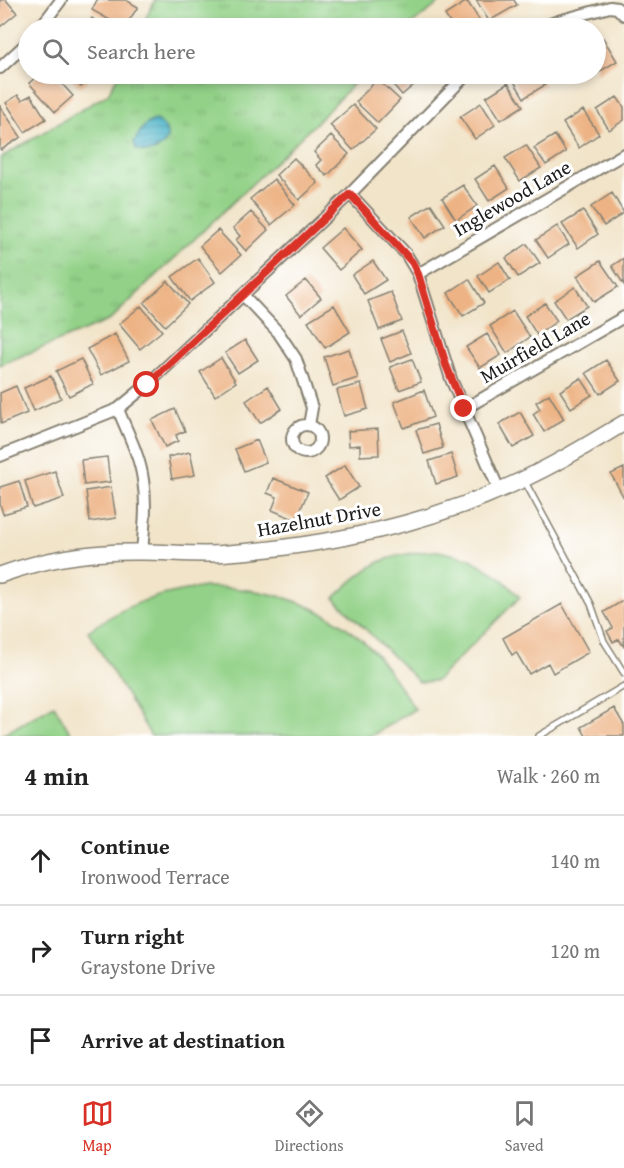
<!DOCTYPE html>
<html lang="en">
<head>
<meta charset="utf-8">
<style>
	body { margin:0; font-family:"Gentium Book Plus",serif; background:#f2f2f2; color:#222 }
	.stop { position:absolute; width:18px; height:18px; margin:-14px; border:4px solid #d93025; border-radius:50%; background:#fff }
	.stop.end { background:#d93025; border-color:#fff; box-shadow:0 2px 6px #0008 }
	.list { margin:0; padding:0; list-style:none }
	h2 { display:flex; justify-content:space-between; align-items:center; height:78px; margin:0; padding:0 24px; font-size:26px }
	h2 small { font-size:20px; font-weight:400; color:#767676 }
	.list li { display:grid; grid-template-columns:39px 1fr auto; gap:18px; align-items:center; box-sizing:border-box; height:90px; padding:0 24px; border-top:2px solid #e0e0e0 }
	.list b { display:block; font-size:22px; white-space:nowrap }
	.list p { margin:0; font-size:20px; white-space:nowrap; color:#767676 }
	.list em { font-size:20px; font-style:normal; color:#767676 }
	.icon { flex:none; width:33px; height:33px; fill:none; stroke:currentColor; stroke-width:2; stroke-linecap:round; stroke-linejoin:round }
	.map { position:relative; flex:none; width:624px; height:736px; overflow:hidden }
	.search { position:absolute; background:#fff; box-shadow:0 3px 9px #0003; left:18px; right:18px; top:18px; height:66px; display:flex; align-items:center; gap:15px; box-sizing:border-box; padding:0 21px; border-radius:33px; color:#767676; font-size:22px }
	.sheet { height:348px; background:#fff }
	nav { display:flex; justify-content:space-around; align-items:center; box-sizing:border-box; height:84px; border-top:2px solid #e0e0e0; background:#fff; font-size:16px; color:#767676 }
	nav a { display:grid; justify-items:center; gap:3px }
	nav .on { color:#d93025 }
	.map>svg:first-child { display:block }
	.grass { fill:url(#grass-tufts); stroke:#577652; stroke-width:1.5 }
	.green { fill:#92d187; stroke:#577652; stroke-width:1.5 }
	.water { fill:url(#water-rules); stroke:#336872; stroke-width:1.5 }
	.building { fill:#edb384 }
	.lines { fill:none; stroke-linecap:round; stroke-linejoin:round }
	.lane-casing { stroke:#868072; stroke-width:8 }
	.street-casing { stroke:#868072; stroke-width:14 }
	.secondary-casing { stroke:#868072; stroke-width:18 }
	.lane { stroke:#fff; stroke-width:5 }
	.street { stroke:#fff; stroke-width:10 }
	.secondary { stroke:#fff; stroke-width:15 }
	.route { stroke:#d93025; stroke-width:8 }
	.labels { text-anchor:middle; stroke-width:6; stroke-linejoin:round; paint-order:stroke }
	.street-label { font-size:20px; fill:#1c1c1c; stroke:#fff }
</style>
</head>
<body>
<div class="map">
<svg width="624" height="736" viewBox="0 0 624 736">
	<defs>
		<pattern id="grass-tufts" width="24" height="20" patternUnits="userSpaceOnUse" patternTransform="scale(1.5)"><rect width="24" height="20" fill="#92d187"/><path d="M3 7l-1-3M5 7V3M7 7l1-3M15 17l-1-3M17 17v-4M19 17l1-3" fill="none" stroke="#7db374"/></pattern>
		<pattern id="water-rules" width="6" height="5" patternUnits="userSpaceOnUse" patternTransform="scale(1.5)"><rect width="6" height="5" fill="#4ab3c8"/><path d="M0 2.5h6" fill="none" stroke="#3d91a2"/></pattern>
	</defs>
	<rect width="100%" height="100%" fill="#fff"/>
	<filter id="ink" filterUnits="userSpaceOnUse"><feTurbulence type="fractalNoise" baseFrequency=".0167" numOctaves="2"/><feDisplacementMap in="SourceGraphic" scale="12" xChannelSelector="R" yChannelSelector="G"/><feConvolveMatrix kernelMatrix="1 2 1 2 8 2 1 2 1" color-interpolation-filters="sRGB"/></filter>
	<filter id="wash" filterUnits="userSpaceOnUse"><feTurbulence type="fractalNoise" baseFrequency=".008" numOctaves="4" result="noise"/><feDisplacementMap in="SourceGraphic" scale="24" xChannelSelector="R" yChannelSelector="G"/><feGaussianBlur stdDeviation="1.35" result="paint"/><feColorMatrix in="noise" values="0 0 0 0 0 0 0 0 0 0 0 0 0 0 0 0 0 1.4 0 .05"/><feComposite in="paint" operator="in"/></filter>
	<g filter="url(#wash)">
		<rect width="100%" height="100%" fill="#f1e4c9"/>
		<path class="grass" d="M155 0H443L407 28H141Z
			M119 74H363L321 118 110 320 0 365V158L108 94Z"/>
		<path class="green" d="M438 551 469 558 499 576 520 597 436 681 419 682 334 598C370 562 387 553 438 551Z
			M205 587C269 587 331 605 375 653 390 671 402 690 415 709L371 736H151L88 631C129 603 155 594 205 587Z
			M54 705 72 736H0Z"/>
		<path class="water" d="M156 120C165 126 168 130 167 140 159 151 149 155 136 149L134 142C140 132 144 122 156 120Z"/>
		<g id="blocks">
			<path class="building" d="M0 0H6L17 13 0 27Z
				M97 0H126L138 7 124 28 92 10Z
				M476 0H514L517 5 489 21Z
				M467 1 484 27 447 28 446 26 450 23 445 15Z
				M92 18 106 28H78L82 23 86 26Z
				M603 38 617 61 596 74V43Z
				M40 74H53L73 96 55 112 29 83Z
				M66 74H93L81 87Z
				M384 74H420L423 77 402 95Z
				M519 74H538L545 85 524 98 512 78Z
				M377 79 400 100 378 123 356 102Z
				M508 83 523 106 501 120 486 97Z
				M18 95 22 100 31 95 46 119 25 132 6 103Z
				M617 97 624 107V120L609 130 597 110Z
				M481 103 495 125 475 139 460 117Z
				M353 105 376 129 353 150 330 125Z
				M0 106 21 137 1 150 0 149Z
				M583 110 599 134 579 148 563 123Z
				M555 135 566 152 546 165 534 148Z
				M331 136 349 154 327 176 316 165 321 160 314 152Z
				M526 145 541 168 520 181 505 158Z
				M294 158 318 183 299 200 276 175Z
				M495 166 509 188 489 201 475 179Z
				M274 179 295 205 271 225 250 199Z
				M463 185 477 206 456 220 442 198Z
				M612 193 624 213 604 226 591 207Z
				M431 204 445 225 425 238 411 217Z
				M583 211 598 234 578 248 562 224Z
				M251 212 268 230 246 251 236 240 240 236 233 228Z
				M557 226 569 244 548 258 536 240Z
				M343 228 362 250 339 270 320 248Z
				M218 230 241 255 222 272 200 246Z
				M527 244 540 263 518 277 506 258Z
				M198 258 215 282 190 301 172 277Z
				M624 258V285L612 266Z
				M373 261 386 280 364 294 352 275Z
				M600 261 618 287 594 302 577 276Z
				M499 262 510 280 489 293 478 276Z
				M469 279 484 303 463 316 448 293Z
				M306 280 321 298 301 315 286 296Z
				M168 281 188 304 165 326 144 303Z
				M575 287 587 306 566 319 554 301Z
				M391 292 402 321 379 330 368 301Z
				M545 303 557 321 537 335 525 316Z
				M334 305 350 332 325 348 308 321Z
				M141 306 162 331 140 349 119 324Z
				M513 311 530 337 507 353 490 326Z
				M402 331 411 353 390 362 381 339Z
				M115 334 129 361 101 375 87 349Z
				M487 334 501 355 480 368 466 347Z
				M245 340 258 360 238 373 225 353Z
				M349 349 358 378 333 386 324 357Z
				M221 358 236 382 215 396 200 372Z
				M81 359 93 384 69 396 56 371Z
				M412 359 421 382 399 390 390 367Z
				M606 360 620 381 600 394 586 373Z
				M51 376 61 398 34 411 24 388Z
				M581 378 592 395 571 408 560 391Z
				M361 384 368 409 344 416 337 390Z
				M16 386 27 413 1 424 0 393Z
				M268 386 282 409 260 423 246 401Z
				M424 390 433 417 404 428 394 402Z
				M549 394 564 419 544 432 533 414 540 409 536 402Z
				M175 409 185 431 176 435 178 441 165 447 152 420Z
				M520 412 534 436 513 448 499 424Z
				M436 424 443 448 424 454 416 430Z
				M378 429 379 455 360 456V445L349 446 348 431Z
				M257 440 266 462 244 471 235 449Z
				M190 452 195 475 172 479 168 457Z
				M451 454 458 477 436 484 429 461Z
				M107 457 110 482 84 485 81 460Z
				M345 465 359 487 339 500 325 478Z
				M624 468V498L611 474Z
				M55 471 64 498 33 508 25 481Z
				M273 478 308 492 296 520 272 510 277 497 267 493Z
				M19 481 27 507 3 514 0 504V487Z
				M111 487 116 518 90 522 86 491Z
				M624 600V647L619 639 613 642 607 631 613 628 604 612Z
				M562 604 589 652 553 673 548 663 529 674 516 652 512 655 503 638Z
				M614 708 624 725V736H586L581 727Z"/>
		</g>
	</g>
	<g filter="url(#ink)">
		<use href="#blocks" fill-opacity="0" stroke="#868072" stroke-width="1.5"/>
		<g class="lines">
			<defs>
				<path id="lane" d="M524 480 591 604 604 641 624 673
					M539 736 624 686"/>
				<path id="street" d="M40 28 61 0
					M539 28 558 21 610 7 617 8 624 15
					M0 68 28 42
					M350 194 406 254 418 274 451 379 499 490
					M418 274 624 154
					M243 295 278 332 296 359 312 408 309 425
					M118 409C127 432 140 456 143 480 147 504 144 528 142 552
					M464 409 624 317
					M292 439a14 14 0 1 1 28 0a14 14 0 1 1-28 0Z
					M0 456 118 409 147 385 350 194 467 74"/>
				<path id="secondary" d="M0 575C46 558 93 551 142 552 171 552 200 556 228 553 337 545 444 521 542 470 570 456 597 439 624 423"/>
			</defs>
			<use href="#lane" class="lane-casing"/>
			<use href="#street" class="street-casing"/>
			<use href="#secondary" class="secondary-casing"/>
			<use href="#lane" class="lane"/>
			<use href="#street" class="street"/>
			<use href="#secondary" class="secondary"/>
		</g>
	</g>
	<g class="lines" filter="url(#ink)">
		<path class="route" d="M147 385 350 194 412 262 418 274 446 365 464 409"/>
	</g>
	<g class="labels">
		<g class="street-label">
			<text transform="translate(512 198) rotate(-30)" y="7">Inglewood Lane</text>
			<text transform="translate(535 347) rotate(-30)" y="7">Muirfield Lane</text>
			<text transform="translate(319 519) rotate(-10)" y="7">Hazelnut Drive</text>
		</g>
	</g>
</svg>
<div class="stop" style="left:147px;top:385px"></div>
<div class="stop end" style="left:464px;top:409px"></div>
<div class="search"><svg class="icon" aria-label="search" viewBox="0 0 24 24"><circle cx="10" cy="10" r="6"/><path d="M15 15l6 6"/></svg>Search here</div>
</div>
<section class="sheet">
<h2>4 min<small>Walk · 260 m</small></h2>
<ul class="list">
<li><svg class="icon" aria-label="ahead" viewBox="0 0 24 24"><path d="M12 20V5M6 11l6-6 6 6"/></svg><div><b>Continue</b><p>Ironwood Terrace</p></div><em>140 m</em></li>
<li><svg class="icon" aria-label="right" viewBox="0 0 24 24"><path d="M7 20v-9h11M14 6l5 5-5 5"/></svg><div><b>Turn right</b><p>Graystone Drive</p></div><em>120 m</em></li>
<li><svg class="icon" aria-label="arrive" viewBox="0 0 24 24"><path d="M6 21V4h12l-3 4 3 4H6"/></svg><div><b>Arrive at destination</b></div></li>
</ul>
</section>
<nav>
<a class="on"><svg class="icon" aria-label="map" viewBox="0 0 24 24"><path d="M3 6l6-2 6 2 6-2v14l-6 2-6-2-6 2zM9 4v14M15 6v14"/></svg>Map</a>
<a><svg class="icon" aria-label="directions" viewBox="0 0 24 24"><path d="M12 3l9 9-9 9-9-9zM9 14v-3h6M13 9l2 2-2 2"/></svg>Directions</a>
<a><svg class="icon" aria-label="saved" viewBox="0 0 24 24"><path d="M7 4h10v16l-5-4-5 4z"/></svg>Saved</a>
</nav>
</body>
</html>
